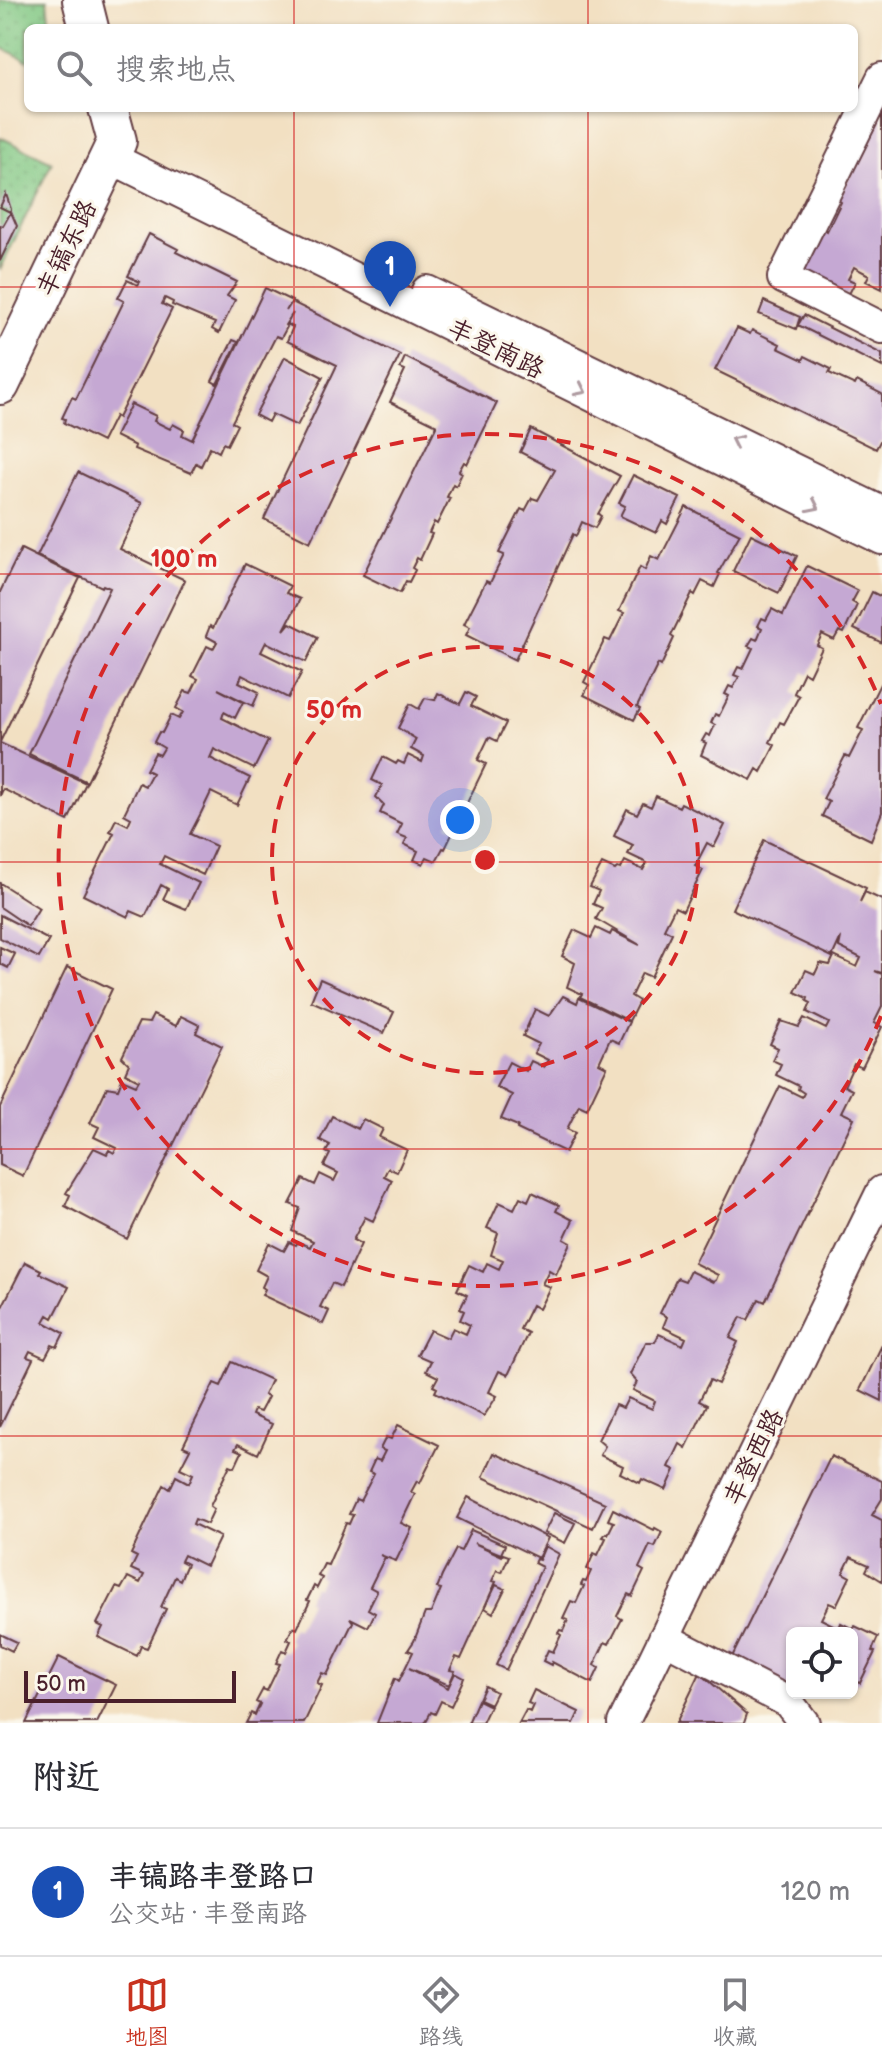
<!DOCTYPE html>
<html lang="zh">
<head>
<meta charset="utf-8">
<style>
	body { margin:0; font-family:"Balsamiq Sans","LXGW WenKai TC",sans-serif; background:#f2f2f3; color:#2b2b33 }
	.controls { position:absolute; right:24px; bottom:24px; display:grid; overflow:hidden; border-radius:12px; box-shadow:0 2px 6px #0004 }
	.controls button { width:72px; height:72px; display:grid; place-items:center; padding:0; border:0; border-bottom:2px solid #e1e1e2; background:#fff; color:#2b2b33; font:40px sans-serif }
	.scale { position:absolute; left:24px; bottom:20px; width:212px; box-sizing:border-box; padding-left:8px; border:4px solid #4a1f2b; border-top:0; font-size:22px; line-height:28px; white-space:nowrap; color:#4a1f2b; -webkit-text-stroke:6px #fbf7ec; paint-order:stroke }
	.you { position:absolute; left:460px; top:820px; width:28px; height:28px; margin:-20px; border:6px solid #fff; border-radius:50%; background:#1a73e8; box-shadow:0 0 0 12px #1a73e833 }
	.badge { display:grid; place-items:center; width:52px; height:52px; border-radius:50%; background:#c8321e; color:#fff; font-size:26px; font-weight:700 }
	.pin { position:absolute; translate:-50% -66px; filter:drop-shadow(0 2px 4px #0008) }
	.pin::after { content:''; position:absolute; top:42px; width:28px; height:24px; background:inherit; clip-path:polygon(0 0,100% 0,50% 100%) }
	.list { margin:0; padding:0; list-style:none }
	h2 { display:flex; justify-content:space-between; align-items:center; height:104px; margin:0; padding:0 32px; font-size:34px }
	h2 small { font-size:26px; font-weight:400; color:#7c7c81 }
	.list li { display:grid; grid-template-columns:52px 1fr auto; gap:24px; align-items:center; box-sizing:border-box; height:128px; padding:0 32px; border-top:2px solid #e1e1e2 }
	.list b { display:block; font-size:30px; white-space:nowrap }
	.list p { margin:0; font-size:26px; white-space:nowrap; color:#7c7c81 }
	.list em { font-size:26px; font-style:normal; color:#7c7c81 }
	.icon { flex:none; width:44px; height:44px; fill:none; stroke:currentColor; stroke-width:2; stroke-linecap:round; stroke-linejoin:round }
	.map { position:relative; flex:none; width:882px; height:1723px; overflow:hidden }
	.search { position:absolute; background:#fff; box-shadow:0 2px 6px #0004; left:24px; right:24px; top:24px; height:88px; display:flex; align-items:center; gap:20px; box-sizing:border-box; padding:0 28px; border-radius:12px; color:#7c7c81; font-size:30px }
	.sheet { height:232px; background:#fff }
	nav { display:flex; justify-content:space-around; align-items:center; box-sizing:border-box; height:112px; border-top:2px solid #e1e1e2; background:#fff; font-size:22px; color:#7c7c81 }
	nav a { display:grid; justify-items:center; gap:4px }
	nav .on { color:#c8321e }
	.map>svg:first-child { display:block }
	.grass { fill:url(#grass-dots); stroke:#657357; stroke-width:2 }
	.building { fill:#c5a8d3 }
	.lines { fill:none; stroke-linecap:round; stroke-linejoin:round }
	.minor-casing { stroke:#633c42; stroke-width:34 }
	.major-casing { stroke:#633c42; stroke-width:42 }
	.minor { stroke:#fff; stroke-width:30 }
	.major { stroke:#fff; stroke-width:38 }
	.oneway { stroke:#ae9aa0 }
	.grid { fill:none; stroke:#d62828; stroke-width:2; stroke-opacity:0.55 }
	.ring { fill:none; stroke:#d62828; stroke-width:4; stroke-dasharray:14 10 }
	.labels { text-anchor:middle; stroke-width:6; stroke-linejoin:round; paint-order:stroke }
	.street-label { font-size:26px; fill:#4a1f2b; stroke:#fbf7ec }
	.centre { fill:#d62828; stroke:#fbf7ec; stroke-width:4 }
	.ring-label { font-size:24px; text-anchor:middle; font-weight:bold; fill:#d62828; stroke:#fbf7ec; stroke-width:6; stroke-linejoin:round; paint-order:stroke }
</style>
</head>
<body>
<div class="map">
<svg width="882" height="1723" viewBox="0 0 882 1723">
	<defs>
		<pattern id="grass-dots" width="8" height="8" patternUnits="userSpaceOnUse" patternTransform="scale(2)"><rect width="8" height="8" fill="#80c783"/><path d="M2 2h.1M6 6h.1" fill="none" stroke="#70aa71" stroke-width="1.8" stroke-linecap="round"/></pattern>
	</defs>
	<rect width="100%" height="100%" fill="#fbf7ec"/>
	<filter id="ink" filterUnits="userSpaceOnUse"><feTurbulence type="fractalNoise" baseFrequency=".0125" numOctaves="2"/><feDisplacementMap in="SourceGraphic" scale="16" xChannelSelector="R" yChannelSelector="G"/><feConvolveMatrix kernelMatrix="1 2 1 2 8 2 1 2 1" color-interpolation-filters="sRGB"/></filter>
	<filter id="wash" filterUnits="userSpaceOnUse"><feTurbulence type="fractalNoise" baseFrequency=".006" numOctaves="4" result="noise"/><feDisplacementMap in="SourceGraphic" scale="32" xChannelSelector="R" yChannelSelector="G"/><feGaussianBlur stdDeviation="1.8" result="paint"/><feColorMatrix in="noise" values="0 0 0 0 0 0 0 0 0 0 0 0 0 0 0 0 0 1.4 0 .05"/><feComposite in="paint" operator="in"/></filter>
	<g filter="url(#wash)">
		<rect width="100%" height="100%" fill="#f2e0c2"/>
		<path class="grass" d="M0 0H47L50 28H28V61L0 47Z
			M0 137 52 162 0 270Z"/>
		<g id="blocks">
			<path class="building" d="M882 112V289L866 281 869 275 854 267 848 279 855 282 848 296 801 273 824 229 827 231 841 202 838 200Z
				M6 194 11 209 10 212 0 207Z
				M11 212 17 226 0 261V225L3 226Z
				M149 234 178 249 176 252 237 282 227 296 235 300 219 333 212 329 215 323 172 305 173 302 165 298 162 304 172 309 118 418 115 416 102 442 64 423 65 419 62 418 72 397 76 399 124 301 118 298 127 280 138 285 140 282 128 276Z
				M265 288 292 301 286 311 292 302 400 355 310 542 264 519 337 365 287 341 293 327 287 324 293 313 285 325 287 327 281 338 276 336 232 422 237 425 227 445 223 443 219 452 210 447 201 466 196 463 191 473 134 449 135 446 115 436 131 404 156 416 154 421 170 429 173 424 184 430 182 435 192 440Z
				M764 301 800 317 796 329 759 314Z
				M804 315 882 354V367L798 325Z
				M737 328 750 334 752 330 780 344 778 348 803 360 805 356 831 369 829 373 855 385 857 381 882 394V442L880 441 876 449 715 370Z
				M233 340 238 342 217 384 212 381Z
				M285 357 323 377 297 426 272 414 268 422 255 415Z
				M405 357 497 403 467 464 464 462 459 471 462 473 456 486 453 484 447 497 450 498 437 524 434 522 429 533 432 534 420 560 417 558 412 568 415 570 409 582 406 581 400 593 363 575 437 425 390 402 405 370 400 368Z
				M531 429 620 476 598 514 601 516 595 528 582 522 576 536 573 534 515 660 466 635 470 627 464 624 486 581 490 583 504 555 499 553 521 509 525 511 532 498 538 500 555 470 520 452Z
				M78 472 142 503 120 549 185 580 87 782 29 754 110 588 103 585 102 587 37 556Z
				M633 475 680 498 667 524 662 521 656 533 620 516 625 506 619 503Z
				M686 507 740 534 718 573 720 574 714 587 702 581 695 595 692 593 671 636 674 638 661 666 658 664 637 707 640 709 634 720 584 695 589 685 584 682 605 639 610 641 624 613 619 611 640 567 645 570 651 556 659 560Z
				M751 534 797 556 779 593 733 571Z
				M21 549 80 578 0 742V592Z
				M245 564 290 586 286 593 300 599 284 630 290 623 318 637 306 662 266 642 261 652 302 672 288 698 242 675 239 682 259 692 253 706 218 689 243 702 235 718 224 712 222 718 268 741 254 769 214 749 210 758 250 778 237 805 211 792 201 813 190 834 216 846 203 875 164 856 160 864 199 883 186 909 163 899 168 889 161 885 145 917 131 911 128 917 83 895 114 833 110 831 116 819 128 825 131 818 124 814 139 783 145 786 152 773 146 770 155 753 160 755 164 748 154 742 159 732 162 733 171 715 179 719 183 712 176 708 185 691 191 693 198 679 192 676 207 646 213 649 217 642 206 636 210 626 213 628Z
				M807 566 858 591 852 602 857 605 844 633 839 631 834 640 822 634 817 645 822 648 809 675 804 672 794 693 799 696 784 724 780 722 770 742 775 745 761 772 757 769 751 780 701 755 706 743 702 741 706 734 710 736 715 725 711 723 715 714 719 716 729 696 725 694 729 686 733 688 739 677 734 675 738 667 743 669 753 648 748 646 753 638 757 640 762 628 758 626 762 618 766 620 772 609 783 615Z
				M872 592 882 597V643L854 629Z
				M880 684 882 685V812L871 840 822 816 829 802 823 799 845 756 849 758 863 730 858 728Z
				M466 692 476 697 471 706 506 723 497 741 489 737 478 760 486 764 466 805 458 801 447 825 455 828 445 849 443 848 436 861 427 857 423 864 414 860 418 851 404 844 407 838 397 834 402 824 380 813 384 805 376 797 382 785 372 780 383 757 396 764 398 761 404 764 408 755 422 762 424 756 411 749 416 739 398 728 410 704 419 709 425 698 435 700 438 693 460 704Z
				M0 743 86 783 68 821 3 789 0 796Z
				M656 796 679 807 681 803 725 825 714 847 707 843 695 866 703 870 693 890 683 911 675 907 664 929 672 933 651 977 642 973 631 996 639 1001 629 1021 580 997 582 994 567 987 575 963 562 956 574 930 591 938 596 928 610 935 612 931 640 945 596 919 602 908 593 904 599 891 590 887 602 864 615 870 617 868 621 869 625 861 643 870 647 863 628 854 633 845 614 836 627 809 637 814 643 803 651 807Z
				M764 840 866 888 860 902 865 892 882 900V973L875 971 882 974V1007L874 1023 882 1027 862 1068 854 1064 844 1086 852 1090 841 1112 854 1118 765 1302 759 1299 748 1320 741 1317 730 1338 738 1342 718 1384 710 1380 699 1401 707 1405 686 1448 680 1444 669 1467 675 1470 666 1490 642 1479 640 1483 620 1473 623 1466 600 1455 605 1446 598 1440 615 1405 623 1408 628 1398 652 1409 655 1401 633 1390 637 1382 630 1374 646 1342H655L659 1334 683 1345 686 1338 663 1327 667 1317 660 1313 677 1278 685 1281 690 1271 713 1282 716 1280 718 1275 694 1263 780 1086 802 1097 804 1093 798 1089 799 1086 776 1075 781 1064 772 1060 778 1048 770 1044 781 1021 799 1027 804 1018 826 1029 829 1023 807 1012 811 1003 807 1001 808 998 795 992 806 970 815 974 820 963 830 965 834 956 857 967 861 958 839 947 841 937 832 957 732 909Z
				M0 883 39 908 28 926 0 907Z
				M0 915 49 940 39 958 0 938Z
				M0 947 15 954 8 968 0 964Z
				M67 967 112 989 23 1176 0 1165V1107Z
				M320 979 394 1012 384 1033 311 1001Z
				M563 996 577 1003 579 998 629 1022 619 1043 610 1039 599 1063 607 1067 587 1109 579 1105 567 1129 575 1133 565 1152 517 1129 518 1126 501 1119 512 1095 496 1087 509 1062 526 1071 531 1061 544 1067 548 1060 534 1053 539 1044 523 1036 535 1009 549 1016Z
				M153 1015 176 1026 181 1016 199 1025 196 1033 222 1046 127 1239 65 1206 70 1195 66 1193 94 1148 107 1154 109 1150 114 1153 117 1148 94 1137 99 1127 90 1123 107 1087 118 1089 122 1079 136 1085 139 1080 125 1073 129 1064 122 1057 139 1022 149 1023Z
				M332 1116 358 1129 363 1119 383 1129 379 1137 407 1150 397 1172 388 1168 384 1176 392 1180 373 1221 365 1217 353 1240 361 1244 341 1287 332 1283 320 1307 329 1311 323 1324 262 1295 265 1289 262 1287 267 1276 256 1270 269 1243 284 1251 289 1242 296 1245 298 1242 310 1247 313 1241 292 1231 300 1208 290 1204 303 1179 315 1185 320 1174 334 1181 338 1173 324 1166 330 1154 326 1152 330 1145 320 1140Z
				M532 1192 559 1205 556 1211 573 1220 564 1239 571 1243 556 1274 549 1270 542 1284 550 1287 539 1309 532 1305 520 1329 528 1333 508 1375 499 1371 489 1392 497 1396 484 1416 435 1392 437 1388 433 1386 438 1377 426 1371 431 1361 417 1355 430 1330 448 1338 453 1328 466 1334 470 1325 460 1320 464 1311 460 1309 467 1295 457 1290 469 1265 483 1272 487 1263 499 1269 503 1260 491 1255 498 1233 487 1228 499 1202 514 1209 520 1197 528 1201Z
				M25 1262 41 1270 39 1273 69 1287 53 1318 48 1315 44 1322 64 1333 57 1347 52 1345 45 1358 30 1351 27 1357 33 1359 0 1427V1311Z
				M882 1345V1401L860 1390Z
				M232 1362 271 1380 264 1395 268 1397 260 1412 254 1410 252 1415 272 1424 258 1454 238 1444 235 1449 242 1452 235 1467 230 1465 210 1506 214 1509 207 1524 195 1519 193 1524 220 1537 206 1566 184 1555 181 1561 187 1564 180 1580 175 1577 161 1607 166 1609 147 1648 141 1646 137 1656 98 1637 103 1627 97 1624 116 1587 121 1589 128 1577 140 1583 144 1575 131 1569 137 1557 131 1554 164 1485 170 1489 176 1476 189 1483 193 1474 180 1468 190 1449 183 1446 214 1383 221 1386Z
				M398 1425 439 1445 420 1483 417 1481 411 1492 415 1494 401 1523 412 1528 396 1561 380 1555 385 1557 370 1587 377 1591 368 1609 375 1613 368 1627 350 1618 353 1622 327 1675 322 1673 317 1683 322 1685 304 1723H246L251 1713 255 1715 260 1704 256 1702 263 1689 267 1691 280 1664 276 1663 282 1650 286 1652 291 1641 287 1639 293 1627 297 1629 310 1601 307 1600 314 1586 317 1588 322 1578 318 1576 324 1564 328 1565 346 1523 349 1524 353 1515 349 1514 356 1499 360 1501 374 1474 369 1472 375 1459 380 1461 385 1451 380 1449 386 1437 391 1439Z
				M494 1453 605 1503 593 1528 483 1477Z
				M831 1456 882 1481V1499L872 1515 882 1520V1581L866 1571 869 1565 851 1557 843 1573 850 1577 836 1606 829 1603 821 1619 839 1628 841 1623 853 1629 855 1626 878 1637 872 1651 875 1652 860 1683 856 1682 852 1691V1633H792V1690L730 1661Z
				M468 1497 548 1538 538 1558 457 1518Z
				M613 1509 654 1530 655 1528 662 1532 655 1547 650 1545 639 1568 644 1571 632 1596 628 1594 617 1616 622 1619 609 1644 605 1642 594 1665 599 1668 592 1683 552 1662 551 1665 543 1661 548 1650 553 1652 561 1635 558 1633 560 1630 563 1631 568 1620 563 1618 571 1601 576 1603 584 1586 581 1585 583 1581 586 1582 591 1571 587 1569 594 1553 598 1555 606 1538 603 1537 606 1533 608 1534 614 1522 608 1520Z
				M554 1513 575 1523 565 1543 544 1533Z
				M471 1530 505 1545 501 1554 474 1543 502 1556 503 1554 509 1556 502 1572 497 1570 492 1581 496 1582 461 1659 456 1657 450 1670 455 1671 449 1685 409 1668 448 1688 455 1673 464 1678 451 1706 441 1701 435 1714 431 1712 425 1723H377L395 1678 399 1681 413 1652 408 1650 414 1641 425 1613H431L441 1589 437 1588 442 1576 456 1549 461 1551Z
				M545 1546 559 1554 506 1670 496 1665 542 1567 534 1563 536 1559 539 1560Z
				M496 1585 505 1589 493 1613 485 1608Z
				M0 1634 17 1642 12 1651 0 1645Z
				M59 1657 116 1685 97 1723H26Z
				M700 1673 747 1714 744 1723H676Z
				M485 1686 496 1692 490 1704 479 1699Z
				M534 1690 579 1712 574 1723H519L526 1710 530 1712 533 1705 528 1703Z
				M478 1700 490 1706 482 1723H468Z"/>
		</g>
	</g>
	<g filter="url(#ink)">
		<use href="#blocks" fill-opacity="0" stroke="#633c42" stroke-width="2"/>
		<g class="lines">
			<defs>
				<path id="minor" d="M882 78 783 278 882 328
					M109 157 882 539
					M427 291 882 512
					M664 1638 788 1702 804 1723
					M623 1723 882 1191"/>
				<path id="major" d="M82 0 89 28
					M0 385 117 141 108 108"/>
			</defs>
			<use href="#minor" class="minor-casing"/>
			<use href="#major" class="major-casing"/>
			<use href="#minor" class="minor"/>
			<use href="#major" class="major"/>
		</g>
		<defs><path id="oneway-chevron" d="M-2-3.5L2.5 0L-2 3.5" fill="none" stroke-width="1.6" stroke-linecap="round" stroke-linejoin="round" transform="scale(2)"/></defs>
		<g class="oneway">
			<use href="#oneway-chevron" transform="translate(581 390) rotate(26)"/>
			<use href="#oneway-chevron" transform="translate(736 441) rotate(-154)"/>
			<use href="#oneway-chevron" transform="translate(814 506) rotate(26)"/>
		</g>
	</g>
	<path class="grid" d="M294 0V28M588 0V28M294 108V1723M588 108V1723M0 287H882M0 574H882M0 862H882M0 1149H882M0 1436H882"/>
	<g class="ring">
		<circle cx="485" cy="860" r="213"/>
		<path d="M881 1016A426 426 0 1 1 881 704"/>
	</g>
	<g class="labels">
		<g class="street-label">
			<text transform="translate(66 248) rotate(-64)" y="9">丰镐东路</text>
			<text transform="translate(496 348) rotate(26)" y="9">丰登南路</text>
			<text transform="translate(753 1457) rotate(-64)" y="9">丰登西路</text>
		</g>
	</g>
	<circle cx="485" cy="860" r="12" class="centre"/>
	<g class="ring-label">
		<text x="184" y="567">100 m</text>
		<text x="334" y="718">50 m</text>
	</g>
</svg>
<div class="controls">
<button><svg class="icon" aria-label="locate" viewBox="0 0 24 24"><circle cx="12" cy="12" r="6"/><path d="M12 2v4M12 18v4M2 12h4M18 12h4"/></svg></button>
</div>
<div class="scale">50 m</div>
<div class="you"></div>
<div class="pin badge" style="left:390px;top:307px;background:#1a4fb4">1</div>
<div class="search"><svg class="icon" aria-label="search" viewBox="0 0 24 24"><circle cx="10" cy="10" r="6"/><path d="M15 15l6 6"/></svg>搜索地点</div>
</div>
<section class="sheet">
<h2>附近<small></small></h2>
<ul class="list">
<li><span class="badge" style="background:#1a4fb4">1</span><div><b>丰镐路丰登路口</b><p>公交站 · 丰登南路</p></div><em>120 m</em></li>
</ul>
</section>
<nav>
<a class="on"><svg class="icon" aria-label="map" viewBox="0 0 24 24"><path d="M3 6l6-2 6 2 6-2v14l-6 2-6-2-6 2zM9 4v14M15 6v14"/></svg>地图</a>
<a><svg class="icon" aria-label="directions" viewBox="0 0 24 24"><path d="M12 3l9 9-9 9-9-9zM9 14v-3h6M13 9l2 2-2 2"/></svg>路线</a>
<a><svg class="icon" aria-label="saved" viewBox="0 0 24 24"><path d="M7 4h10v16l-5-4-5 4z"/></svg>收藏</a>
</nav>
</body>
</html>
